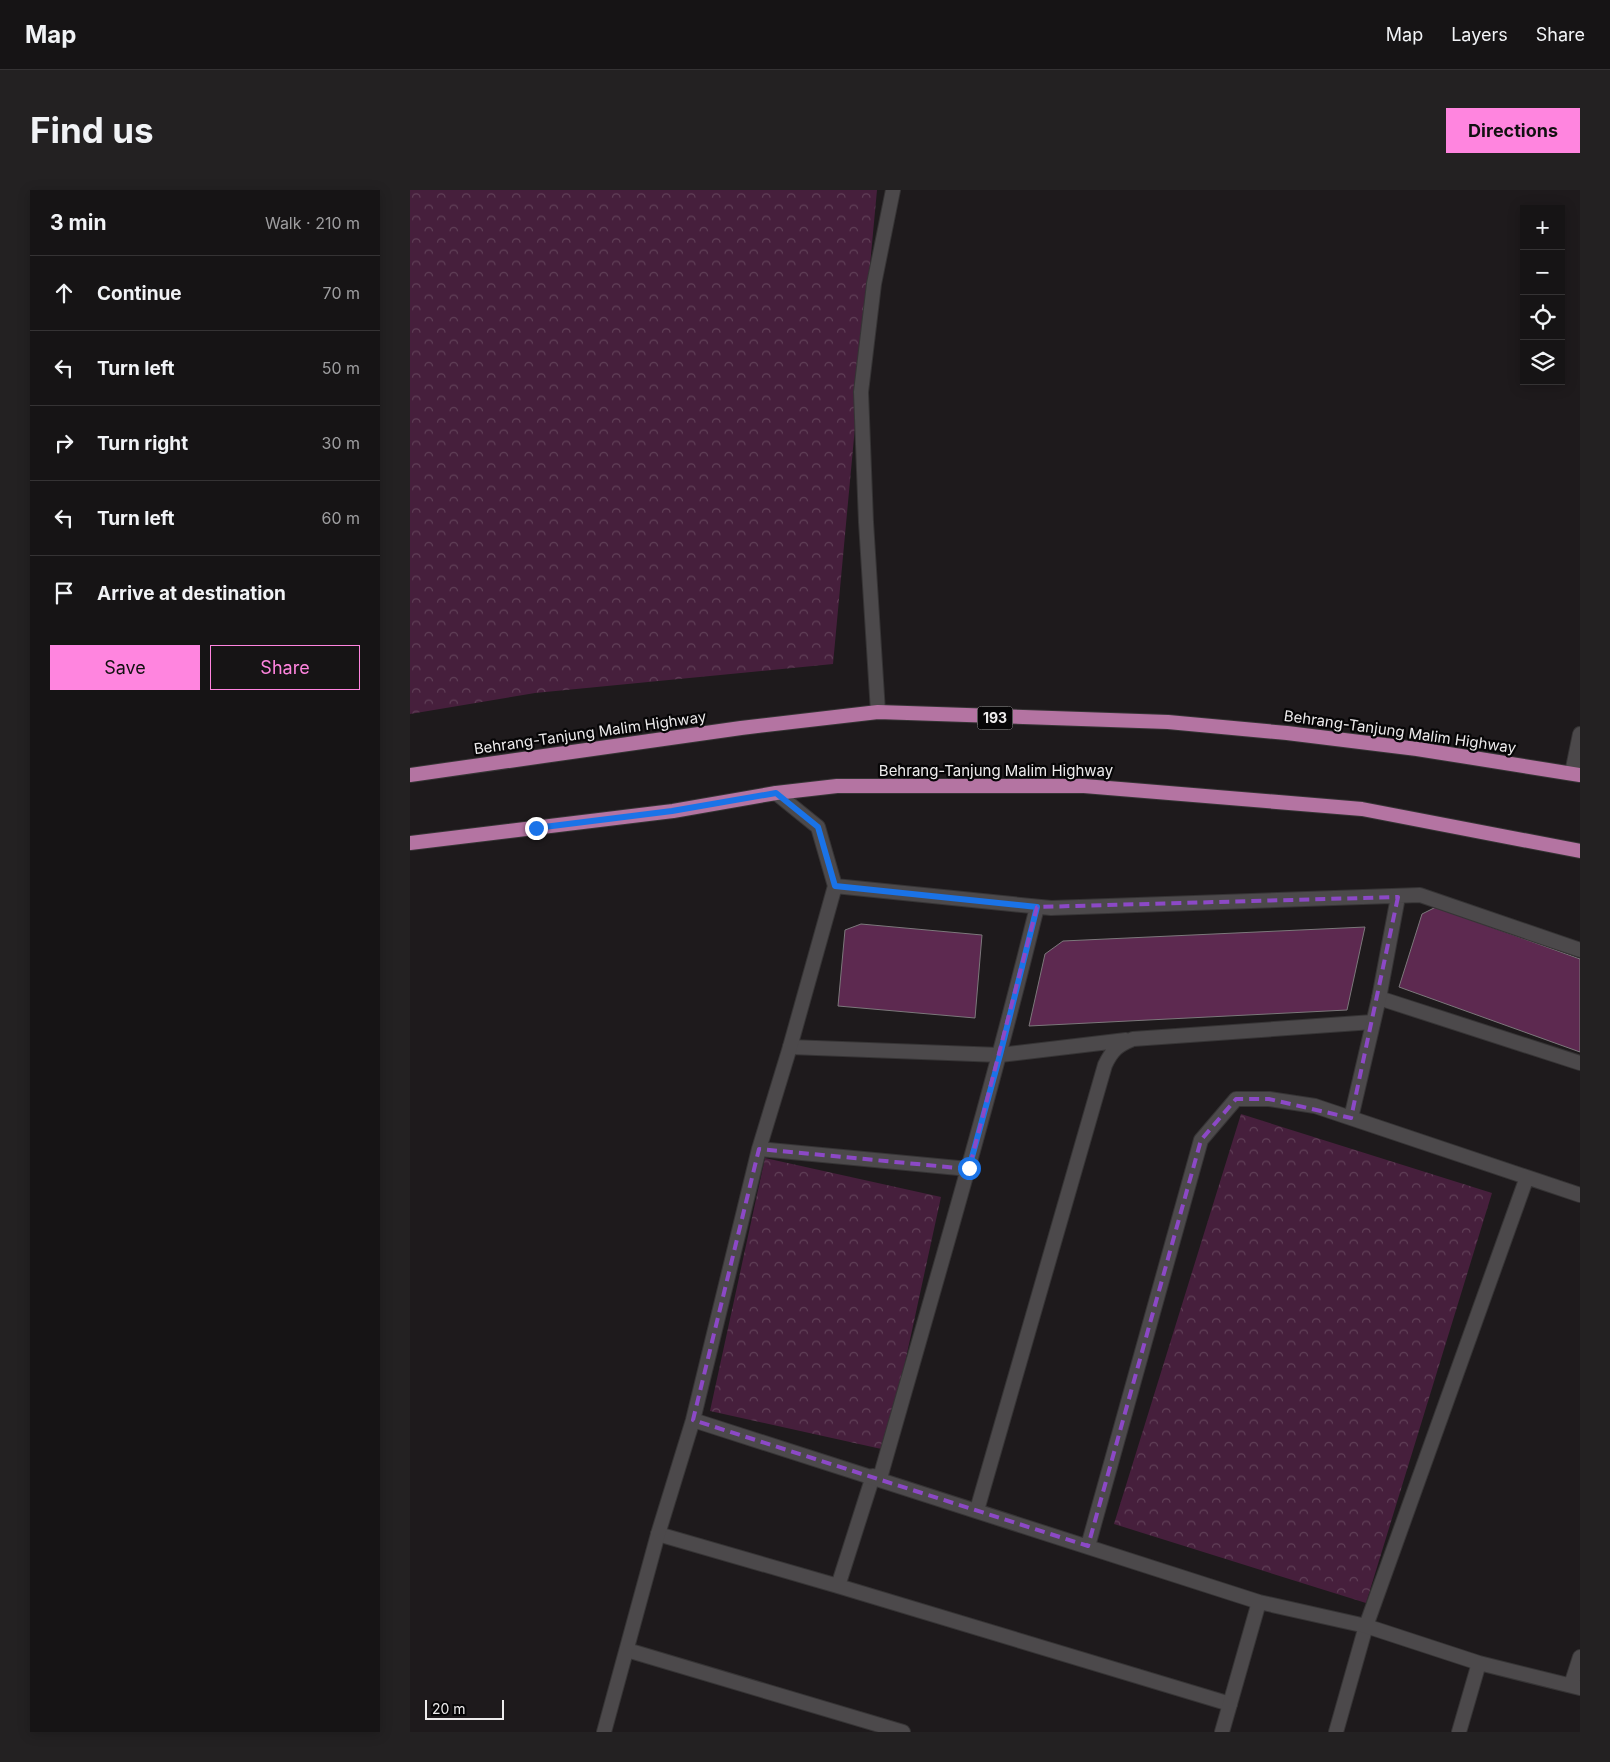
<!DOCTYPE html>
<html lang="en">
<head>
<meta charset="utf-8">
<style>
	body { margin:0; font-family:Inter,sans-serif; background:#232122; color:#f1f3f6 }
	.controls { position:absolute; right:15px; top:15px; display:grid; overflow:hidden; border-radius:0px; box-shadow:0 2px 12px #0003 }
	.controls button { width:45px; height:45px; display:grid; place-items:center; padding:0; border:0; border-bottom:1px solid #353334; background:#161415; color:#f1f3f6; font:25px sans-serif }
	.scale { position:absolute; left:15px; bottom:12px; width:79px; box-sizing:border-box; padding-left:5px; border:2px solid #edebec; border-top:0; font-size:14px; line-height:18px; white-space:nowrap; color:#edebec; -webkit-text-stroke:4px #070607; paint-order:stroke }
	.stop { position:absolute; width:15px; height:15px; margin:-11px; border:4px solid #1a73e8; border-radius:50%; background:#fff }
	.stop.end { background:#1a73e8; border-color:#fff; box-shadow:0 1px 5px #0008 }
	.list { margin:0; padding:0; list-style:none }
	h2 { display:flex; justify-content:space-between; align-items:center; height:65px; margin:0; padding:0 20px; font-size:21px }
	h2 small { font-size:16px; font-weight:400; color:#9e9ea0 }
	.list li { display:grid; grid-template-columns:32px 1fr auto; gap:15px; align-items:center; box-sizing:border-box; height:75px; padding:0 20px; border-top:1px solid #353334 }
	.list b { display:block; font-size:19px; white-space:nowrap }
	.list em { font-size:16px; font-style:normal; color:#9e9ea0 }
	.actions { display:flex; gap:10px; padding:15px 20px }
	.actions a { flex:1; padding:11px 0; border:1px solid #ff85df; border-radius:0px; text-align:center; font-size:18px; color:#ff85df }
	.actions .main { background:#ff85df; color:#111 }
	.icon { flex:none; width:28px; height:28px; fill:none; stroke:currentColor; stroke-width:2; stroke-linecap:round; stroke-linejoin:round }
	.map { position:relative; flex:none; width:1170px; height:1542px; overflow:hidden; border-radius:0px }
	header { display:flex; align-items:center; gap:30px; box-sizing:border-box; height:70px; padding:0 25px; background:#161415; border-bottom:1px solid #353334 }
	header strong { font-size:24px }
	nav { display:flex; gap:28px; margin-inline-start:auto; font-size:18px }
	.intro { display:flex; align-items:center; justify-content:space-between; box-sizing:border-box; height:120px; padding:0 30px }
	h1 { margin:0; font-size:35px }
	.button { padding:12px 22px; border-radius:0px; background:#ff85df; color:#111; font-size:18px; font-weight:700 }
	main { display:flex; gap:30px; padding:0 30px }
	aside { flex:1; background:#161415; border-radius:0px; box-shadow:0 2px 12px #0003 }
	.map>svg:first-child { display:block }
	.forest { fill:url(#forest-crowns) }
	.building { fill:#5d2950; stroke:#7c787b }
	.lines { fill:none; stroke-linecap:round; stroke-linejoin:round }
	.service-casing { stroke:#363435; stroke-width:16 }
	.minor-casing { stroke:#363435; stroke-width:16 }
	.primary-casing { stroke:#363435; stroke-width:16 }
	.service { stroke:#4c494b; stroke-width:14 }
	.minor { stroke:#4c494b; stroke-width:14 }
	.primary { stroke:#b474a2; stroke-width:14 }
	.route { stroke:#1a73e8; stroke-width:6 }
	.marked { fill:none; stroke:#8c49c6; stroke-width:4; stroke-dasharray:10 6; stroke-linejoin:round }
	.labels { text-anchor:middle; stroke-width:4.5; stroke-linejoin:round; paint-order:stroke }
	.shield { fill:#070607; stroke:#a8a6a7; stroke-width:1 }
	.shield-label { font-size:14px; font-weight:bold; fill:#edebec }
	.street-label { font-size:15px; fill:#edebec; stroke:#070607 }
</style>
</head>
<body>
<header>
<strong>Map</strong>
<nav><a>Map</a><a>Layers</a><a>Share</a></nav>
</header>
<div class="intro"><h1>Find us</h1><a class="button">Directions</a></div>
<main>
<aside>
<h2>3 min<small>Walk · 210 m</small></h2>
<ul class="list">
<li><svg class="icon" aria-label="ahead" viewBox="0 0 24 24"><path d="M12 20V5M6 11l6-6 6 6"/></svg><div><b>Continue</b></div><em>70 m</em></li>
<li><svg class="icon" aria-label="left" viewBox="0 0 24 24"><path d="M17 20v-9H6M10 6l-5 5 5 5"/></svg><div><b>Turn left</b></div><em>50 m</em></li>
<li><svg class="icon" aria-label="right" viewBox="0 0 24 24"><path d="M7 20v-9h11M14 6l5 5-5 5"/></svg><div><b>Turn right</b></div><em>30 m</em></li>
<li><svg class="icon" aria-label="left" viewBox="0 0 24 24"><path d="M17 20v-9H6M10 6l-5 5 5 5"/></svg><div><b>Turn left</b></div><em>60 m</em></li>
<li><svg class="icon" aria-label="arrive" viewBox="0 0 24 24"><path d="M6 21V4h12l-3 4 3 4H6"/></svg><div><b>Arrive at destination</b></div></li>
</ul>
<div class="actions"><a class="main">Save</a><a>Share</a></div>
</aside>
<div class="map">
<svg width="1170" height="1542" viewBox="0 0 1170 1542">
	<defs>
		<pattern id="forest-crowns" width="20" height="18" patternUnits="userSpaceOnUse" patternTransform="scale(1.25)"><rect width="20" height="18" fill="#461f3c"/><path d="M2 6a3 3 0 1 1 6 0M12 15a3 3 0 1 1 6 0" fill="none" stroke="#614058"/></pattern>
	</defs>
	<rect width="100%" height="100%" fill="#1e1a1c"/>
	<path class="forest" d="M0 0H467L423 474 125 503 0 524Z
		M831 924 1082 1003 956 1413 704 1334Z
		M355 968 531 1007 476 1260 300 1221Z"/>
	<path class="building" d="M1026 717 1170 769V862L989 797 1012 724Z
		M451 734 572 745 565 828 428 816 435 740Z
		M955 737 937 820 619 836 635 764 653 751Z"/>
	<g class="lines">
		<defs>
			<path id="service" d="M468 522 456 332 451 202 464 94 483 0
				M969 808 1170 873
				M380 857 590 865 716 850
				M567 1320 695 875C702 860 708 855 723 849L963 832
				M248 1344 428 1396 820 1514
				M428 1396 463 1286
				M926 1542 956 1436"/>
			<path id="minor" d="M1162 583 1170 544
				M425 696 641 718 1010 705 1170 760
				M941 928 969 808 988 707
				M349 959 559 979
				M283 1230 849 1412 956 1436 1069 1473 1170 1498
				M470 1288C524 1098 580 909 627 717
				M678 1356 791 950 826 909H859L905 916 1170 1005
				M956 1436 1117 987
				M217 1460 493 1542
				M1161 1495 1170 1467
				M194 1542 248 1344 283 1230 349 959 380 857 425 696 408 637 366 603
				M812 1542 849 1412
				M1049 1542 1069 1473"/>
			<path id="primary" d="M0 585 331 538 468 522 758 532 877 543 1007 559 1170 585
				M0 653 263 621 366 603 427 596H674L952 619 1170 661"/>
		</defs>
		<use href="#service" class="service-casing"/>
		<use href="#minor" class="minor-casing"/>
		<use href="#primary" class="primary-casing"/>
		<use href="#service" class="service"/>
		<use href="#minor" class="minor"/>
		<use href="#primary" class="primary"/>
	</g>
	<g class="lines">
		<path class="route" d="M126 638 262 621 366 603 408 637 425 696 627 717 590 865 559 978"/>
	</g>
	<path class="marked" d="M988 707 941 928 859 909H826L791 950 678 1356 283 1230 349 959 559 979 627 717Z"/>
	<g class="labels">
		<rect class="shield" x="567.5" y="516.5" width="35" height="23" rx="4"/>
		<g class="shield-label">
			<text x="585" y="533">193</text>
		</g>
		<g class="street-label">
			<text transform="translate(990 542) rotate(8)" y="5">Behrang-Tanjung Malim Highway</text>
			<text transform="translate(180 543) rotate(-8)" y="5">Behrang-Tanjung Malim Highway</text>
			<text x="586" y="586">Behrang-Tanjung Malim Highway</text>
		</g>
	</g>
</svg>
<div class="controls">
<button>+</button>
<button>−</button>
<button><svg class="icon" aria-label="locate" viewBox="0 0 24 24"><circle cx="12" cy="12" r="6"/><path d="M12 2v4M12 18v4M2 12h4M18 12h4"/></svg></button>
<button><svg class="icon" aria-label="layers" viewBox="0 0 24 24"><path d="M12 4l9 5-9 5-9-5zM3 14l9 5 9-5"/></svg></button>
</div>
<div class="scale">20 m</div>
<div class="stop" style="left:559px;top:978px"></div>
<div class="stop end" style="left:126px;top:638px"></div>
</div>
</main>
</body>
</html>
